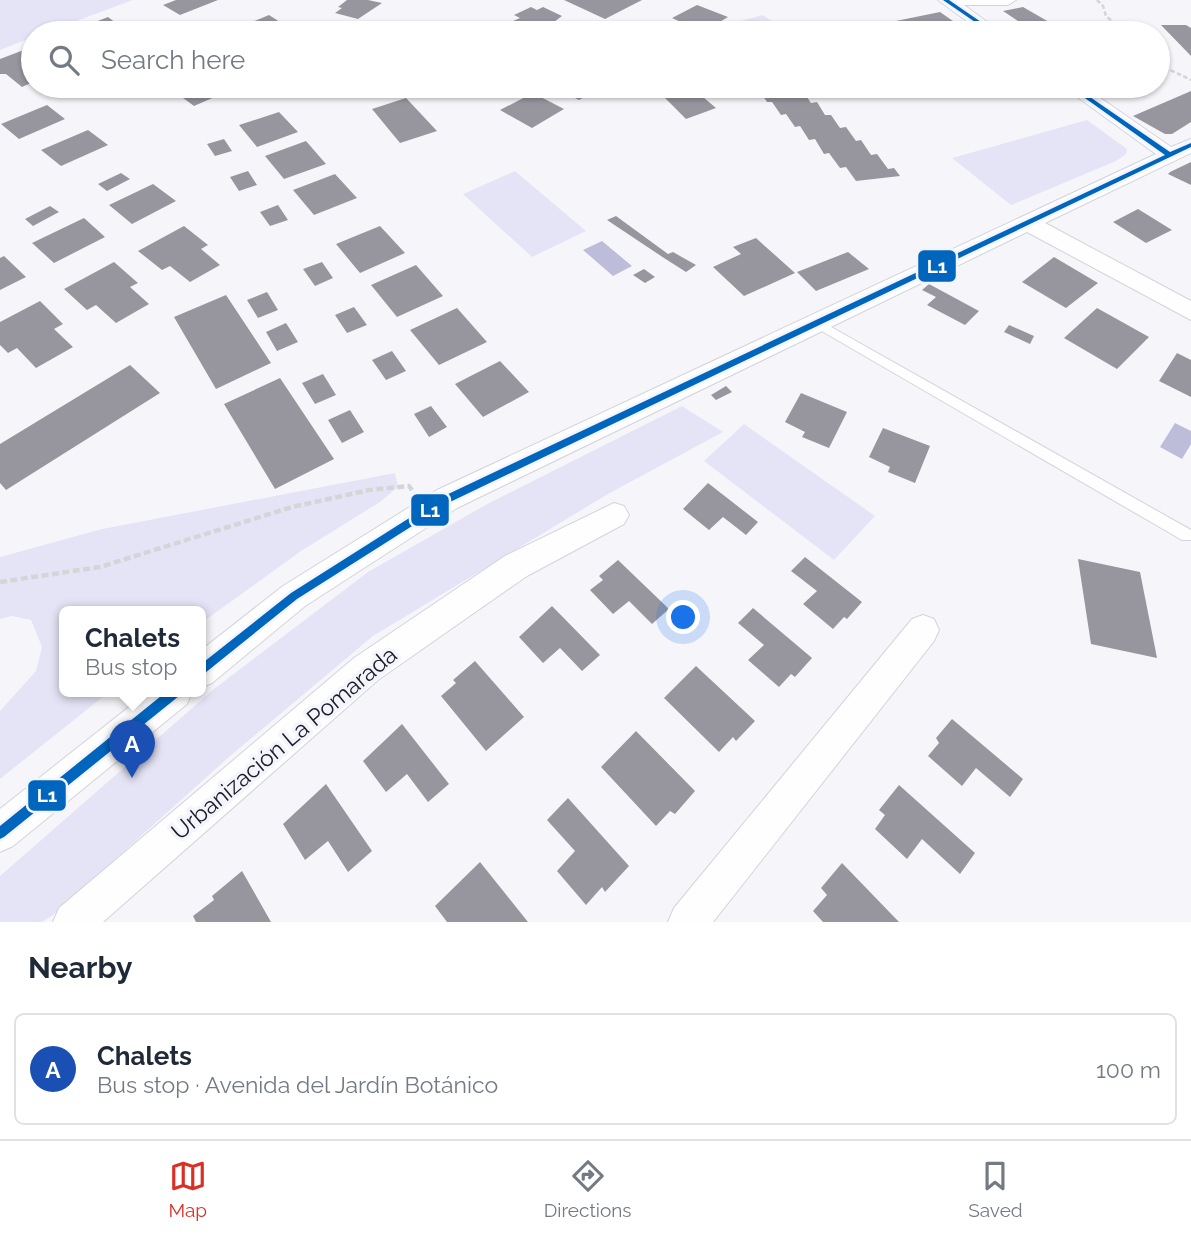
<!DOCTYPE html>
<html lang="en">
<head>
<meta charset="utf-8">
<style>
	body { margin:0; font-family:Raleway,sans-serif; background:#f6f6f7; color:#1f2937 }
	.you { position:absolute; left:684px; top:618px; width:24px; height:24px; margin:-18px; border:5px solid #fff; border-radius:50%; background:#1a73e8; box-shadow:0 0 0 10px #1a73e833 }
	.badge { display:grid; place-items:center; width:46px; height:46px; border-radius:50%; background:#d93025; color:#fff; font-size:23px; font-weight:700 }
	.pin { position:absolute; translate:-50% -58px; filter:drop-shadow(0 2px 4px #0008) }
	.pin::after { content:''; position:absolute; top:37px; width:24px; height:21px; background:inherit; clip-path:polygon(0 0,100% 0,50% 100%) }
	.popup { position:absolute; left:59px; top:606px; width:147px; height:91px; box-sizing:border-box; display:grid; place-content:center; border-radius:10px; background:#fff; filter:drop-shadow(0 2px 5px #0005); font-size:23px; white-space:nowrap; color:#747a83 }
	.popup b { font-size:26px; color:#1f2937 }
	.popup::after { content:''; position:absolute; left:50%; top:100%; margin-left:-14px; border:14px solid transparent; border-top-color:#fff }
	.list { margin:0; padding:0; list-style:none }
	h2 { display:flex; justify-content:space-between; align-items:center; height:91px; margin:0; padding:0 28px; font-size:30px }
	h2 small { font-size:23px; font-weight:400; color:#747a83 }
	.list li { display:grid; grid-template-columns:46px 1fr auto; gap:21px; align-items:center; box-sizing:border-box; height:112px; margin:0 14px 14px; padding:0 14px; border:2px solid #e0e1e3; border-radius:10px }
	.list b { display:block; font-size:26px; white-space:nowrap }
	.list p { margin:0; font-size:23px; white-space:nowrap; color:#747a83 }
	.list em { font-size:23px; font-style:normal; color:#747a83 }
	.icon { flex:none; width:38px; height:38px; fill:none; stroke:currentColor; stroke-width:2; stroke-linecap:round; stroke-linejoin:round }
	.map { position:relative; flex:none; width:1191px; height:922px; overflow:hidden }
	.search { position:absolute; background:#fff; box-shadow:0 2px 5px #0004; left:21px; right:21px; top:21px; height:77px; display:flex; align-items:center; gap:18px; box-sizing:border-box; padding:0 24px; border-radius:38px; color:#747a83; font-size:26px }
	.sheet { height:217px; background:#fff }
	nav { display:flex; justify-content:space-around; align-items:center; box-sizing:border-box; height:98px; border-top:2px solid #e0e1e3; background:#fff; font-size:19px; color:#747a83 }
	nav a { display:grid; justify-items:center; gap:4px }
	nav .on { color:#d93025 }
	.map>svg:first-child { display:block }
	.green { fill:#e5e4f6 }
	.water { fill:#bdbdda }
	.building { fill:#97969e }
	.lines { fill:none; stroke-linecap:round; stroke-linejoin:round }
	.lane-casing { stroke:#d3d3db; stroke-width:2 }
	.street-casing { stroke:#d3d3db; stroke-width:2 }
	.path-far1 { stroke:#d5d5d7; stroke-width:2.5; stroke-dasharray:4.5 2.5; stroke-linecap:butt }
	.path { stroke:#d5d5d7; stroke-width:4.5; stroke-dasharray:7 3.5; stroke-linecap:butt }
	.lane { fill:#fefefe; fill-rule:evenodd }
	.street { fill:#fefefe; fill-rule:evenodd }
	.bus-1-casing { stroke:#f4f5fc; stroke-width:5 }
	.bus-1 { fill:#0065bd; fill-rule:evenodd }
	.labels { text-anchor:middle; stroke-width:7; stroke-linejoin:round; paint-order:stroke }
	.near-street-label { font-size:23px; fill:#1b1b27; stroke:#f4f5fc }
	.line-badge { stroke:#f4f5fc; stroke-width:2.5 }
	.badge-label { font-size:19px; text-anchor:middle; font-weight:bold; fill:#fff }
</style>
</head>
<body>
<div class="map">
<svg width="1191" height="922" viewBox="0 0 1191 922">
	<rect width="100%" height="100%" fill="#f6f6fa"/>
	<path class="green" d="M0 0H133L44 33H33V37L0 50Z
		M763 15 787 33H747L733 23Z
		M1087 120 1127 149 1126 154 1116 161 1011 205 952 158Z
		M515 171 586 231 532 257 463 194Z
		M682 406 723 432 608 494 373 636 229 757 53 915 42 922H0V876L214 689 368 572 489 503Z
		M744 424 875 516 834 560 704 461Z
		M395 473 398 487 380 502 301 551 200 624V612H64V692H109L0 779V711L36 671 42 647 31 620 12 616 0 619V557L102 529Z"/>
	<path class="water" d="M602 241 632 266 613 276 583 250Z
		M1175 423 1191 431V444L1182 459 1160 447Z"/>
	<path class="building" d="M176 0H218L180 15 163 5Z
		M347 0H368L382 3 358 19 335 13 342 8 338 7Z
		M564 0H642L605 19Z
		M697 5 728 17 703 32 672 18Z
		M531 7 537 10 543 7 562 16 550 25 533 31 513 21 520 18 514 15Z
		M1023 7 1056 26 1064 33H1036L1003 11Z
		M940 12 970 33H842V32Z
		M269 15 283 24 260 33H225Z
		M108 17 129 33 70 32Z
		M425 23 430 24 432 30H436L437 33H393L392 29Z
		M574 23 587 28 577 33H553Z
		M660 25 679 33H645Z
		M1161 25H1186L1191 28V56Z
		M29 48 33 51V82L22 87 6 74H0V59Z
		M202 86H240L194 106 179 95Z
		M551 86H604L579 100Z
		M690 86 716 108 686 119 661 94Z
		M751 86H794L798 91H803L811 103 817 102 825 115H831L840 128 846 127 856 141 861 140 871 155 877 154 888 169 894 168 900 176 856 181 846 167 840 168 829 153 824 154 815 139 809 140 800 126 795 127 786 114 781 115 772 102H767L759 90 754 91Z
		M904 86H941V87L914 93Z
		M1191 91V122L1172 134H1165L1133 116Z
		M533 93 564 109 532 128 500 110Z
		M406 98 437 131 400 143 372 109Z
		M47 105 65 119 19 139 1 124Z
		M279 112 298 132 257 147 239 125Z
		M88 130 108 145 61 166 41 150Z
		M224 139 232 151 215 156 207 144Z
		M306 141 326 164 284 179 265 156Z
		M1191 162V185L1168 174 1170 172Z
		M248 171 257 185 239 191 230 177Z
		M121 173 130 179 107 191 98 184Z
		M335 174 357 198 314 215 293 190Z
		M153 184 176 201 132 224 109 205Z
		M278 205 288 220 270 226 260 212Z
		M50 206 59 212 33 226 25 219Z
		M1138 209 1172 230 1146 243 1113 222Z
		M616 216 668 254 673 252 696 265 686 272 664 258 607 220Z
		M84 218 105 237 54 263 32 243Z
		M184 226 208 245 201 249 220 265 190 282 170 266 162 270 138 251Z
		M380 226 405 253 360 273 336 244Z
		M756 238 795 273 744 296 713 267 741 254 733 247Z
		M848 252 869 269 816 291 797 272Z
		M4 256 26 277 0 290V258Z
		M1054 257 1098 283 1066 308 1022 282Z
		M114 262 138 283 130 287 149 304 116 323 96 305 87 310 64 289Z
		M322 262 333 278 315 286 303 269Z
		M416 265 443 296 397 317 371 285Z
		M644 269 655 277 645 283 633 275Z
		M929 284 979 311 965 325 927 305 936 297 922 290Z
		M267 292 278 310 258 318 247 300Z
		M226 295 271 363 216 389 174 317Z
		M40 301 63 324 54 329 73 347 36 368 17 348 8 353 0 345V322Z
		M354 307 367 325 347 333 335 315Z
		M457 308 487 342 439 365 410 330Z
		M1097 308 1149 337 1117 369 1064 338Z
		M286 323 298 342 277 351 266 332Z
		M1009 325 1034 336 1030 344 1004 332Z
		M392 351 406 371 386 380 372 360Z
		M1177 353 1191 360V397L1159 381Z
		M500 361 529 392 483 417 455 384Z
		M130 365 160 393 6 490 0 483V444Z
		M323 374 336 395 315 404 302 383Z
		M280 378 334 459 275 489 224 404Z
		M726 386 732 392 716 400 711 395Z
		M801 393 847 412 829 448 802 437 805 432 785 422Z
		M431 406 447 427 429 437 414 414Z
		M350 410 364 432 342 443 328 420Z
		M883 428 930 446 915 483 888 472 890 467 869 457Z
		M708 483 758 522 746 535 723 517 709 530 683 509Z
		M805 557 862 602 847 619 844 617 833 629 803 604 817 591 791 571Z
		M1078 559 1140 572 1157 658 1091 644Z
		M618 560 669 609 652 624 629 601 613 614 590 590 603 580 599 576Z
		M552 606 600 655 582 671 560 648 543 663 519 637Z
		M753 608 812 658 795 677 791 674 779 687 748 660 764 645 738 623Z
		M475 661 524 717 486 751 441 696 456 683 453 680Z
		M696 666 755 721 736 741 733 737 719 752 664 698Z
		M952 719 1023 779 1010 797 976 768 962 786 928 756 939 743 936 738Z
		M402 724 449 784 428 802 407 774 386 792 363 761Z
		M636 731 695 791 675 814 670 811 656 826 601 767Z
		M326 784 372 851 348 872 328 841 305 860 283 824Z
		M899 785 975 853 960 874 922 839 907 859 875 829 885 815 879 810Z
		M568 798 629 866 605 892 602 887 586 905 557 871 575 851 547 820Z
		M480 862 528 922H447L435 906Z
		M842 863 899 922H823L813 911 827 895 821 888Z
		M242 871 271 922H196L193 916 214 900 212 896Z"/>
	<g class="lines">
		<defs>
			<path id="lane" d="M817 319 1191 530V540H1182L813 326 811 323 813 320Z"/>
			<path id="street" d="M938 0H1016L1008 5H964L1002 33H983Z
				M1062 86H1083L1171 147 1191 139V153L1045 223 1191 301V320L1027 232 457 508 305 606 212 683 200 688V651L283 586 437 490 1156 154Z
				M614 503 624 506 629 515 624 524 527 576 378 680 103 922H53L59 908 354 658 505 556Z
				M923 615 934 619 939 630 934 641 713 922H668L674 908 912 619Z
				M148 692H192L187 704 13 846 0 852V809Z"/>
		</defs>
		<use href="#lane" class="lane-casing"/>
		<use href="#street" class="street-casing"/>
		<path class="path-far1" d="M1097 0 1103 6 1106 16 1126 33
			M1158 64 1191 80"/>
		<path class="path" d="M0 582 100 567 292 507 369 490 409 486 412 490"/>
		<use href="#lane" class="lane"/>
		<use href="#street" class="street"/>
		<defs>
			<path id="bus-1" d="M943 0H949L997 33H991Z
				M1068 86H1074L1170 152 1191 143V147L450 502 297 599 200 677V665L291 593 444 496 1165 155Z
				M166 692H180L179 696 4 837 0 839V826Z"/>
		</defs>
		<use href="#bus-1" class="bus-1-casing"/>
		<use href="#bus-1" class="bus-1"/>
	</g>
	<g class="labels">
		<g class="near-street-label">
			<text transform="translate(284 743) rotate(-40)" y="8">Urbanización La Pomarada</text>
		</g>
	</g>
	<g class="line-badge">
		<rect x="917" y="249" width="40" height="34" rx="7" fill="#0065bd"/>
		<rect x="410" y="493" width="40" height="34" rx="7" fill="#0065bd"/>
		<rect x="27" y="779" width="40" height="33" rx="7" fill="#0065bd"/>
	</g>
	<g class="badge-label">
		<text x="937" y="273">L1</text>
		<text x="430" y="517">L1</text>
		<text x="47" y="802">L1</text>
	</g>
</svg>
<div class="you"></div>
<div class="pin badge" style="left:132px;top:778px;background:#1a4fb4">A</div>
<div class="popup"><b>Chalets</b>Bus stop</div>
<div class="search"><svg class="icon" aria-label="search" viewBox="0 0 24 24"><circle cx="10" cy="10" r="6"/><path d="M15 15l6 6"/></svg>Search here</div>
</div>
<section class="sheet">
<h2>Nearby<small></small></h2>
<ul class="list">
<li><span class="badge" style="background:#1a4fb4">A</span><div><b>Chalets</b><p>Bus stop · Avenida del Jardín Botánico</p></div><em>100 m</em></li>
</ul>
</section>
<nav>
<a class="on"><svg class="icon" aria-label="map" viewBox="0 0 24 24"><path d="M3 6l6-2 6 2 6-2v14l-6 2-6-2-6 2zM9 4v14M15 6v14"/></svg>Map</a>
<a><svg class="icon" aria-label="directions" viewBox="0 0 24 24"><path d="M12 3l9 9-9 9-9-9zM9 14v-3h6M13 9l2 2-2 2"/></svg>Directions</a>
<a><svg class="icon" aria-label="saved" viewBox="0 0 24 24"><path d="M7 4h10v16l-5-4-5 4z"/></svg>Saved</a>
</nav>
</body>
</html>
